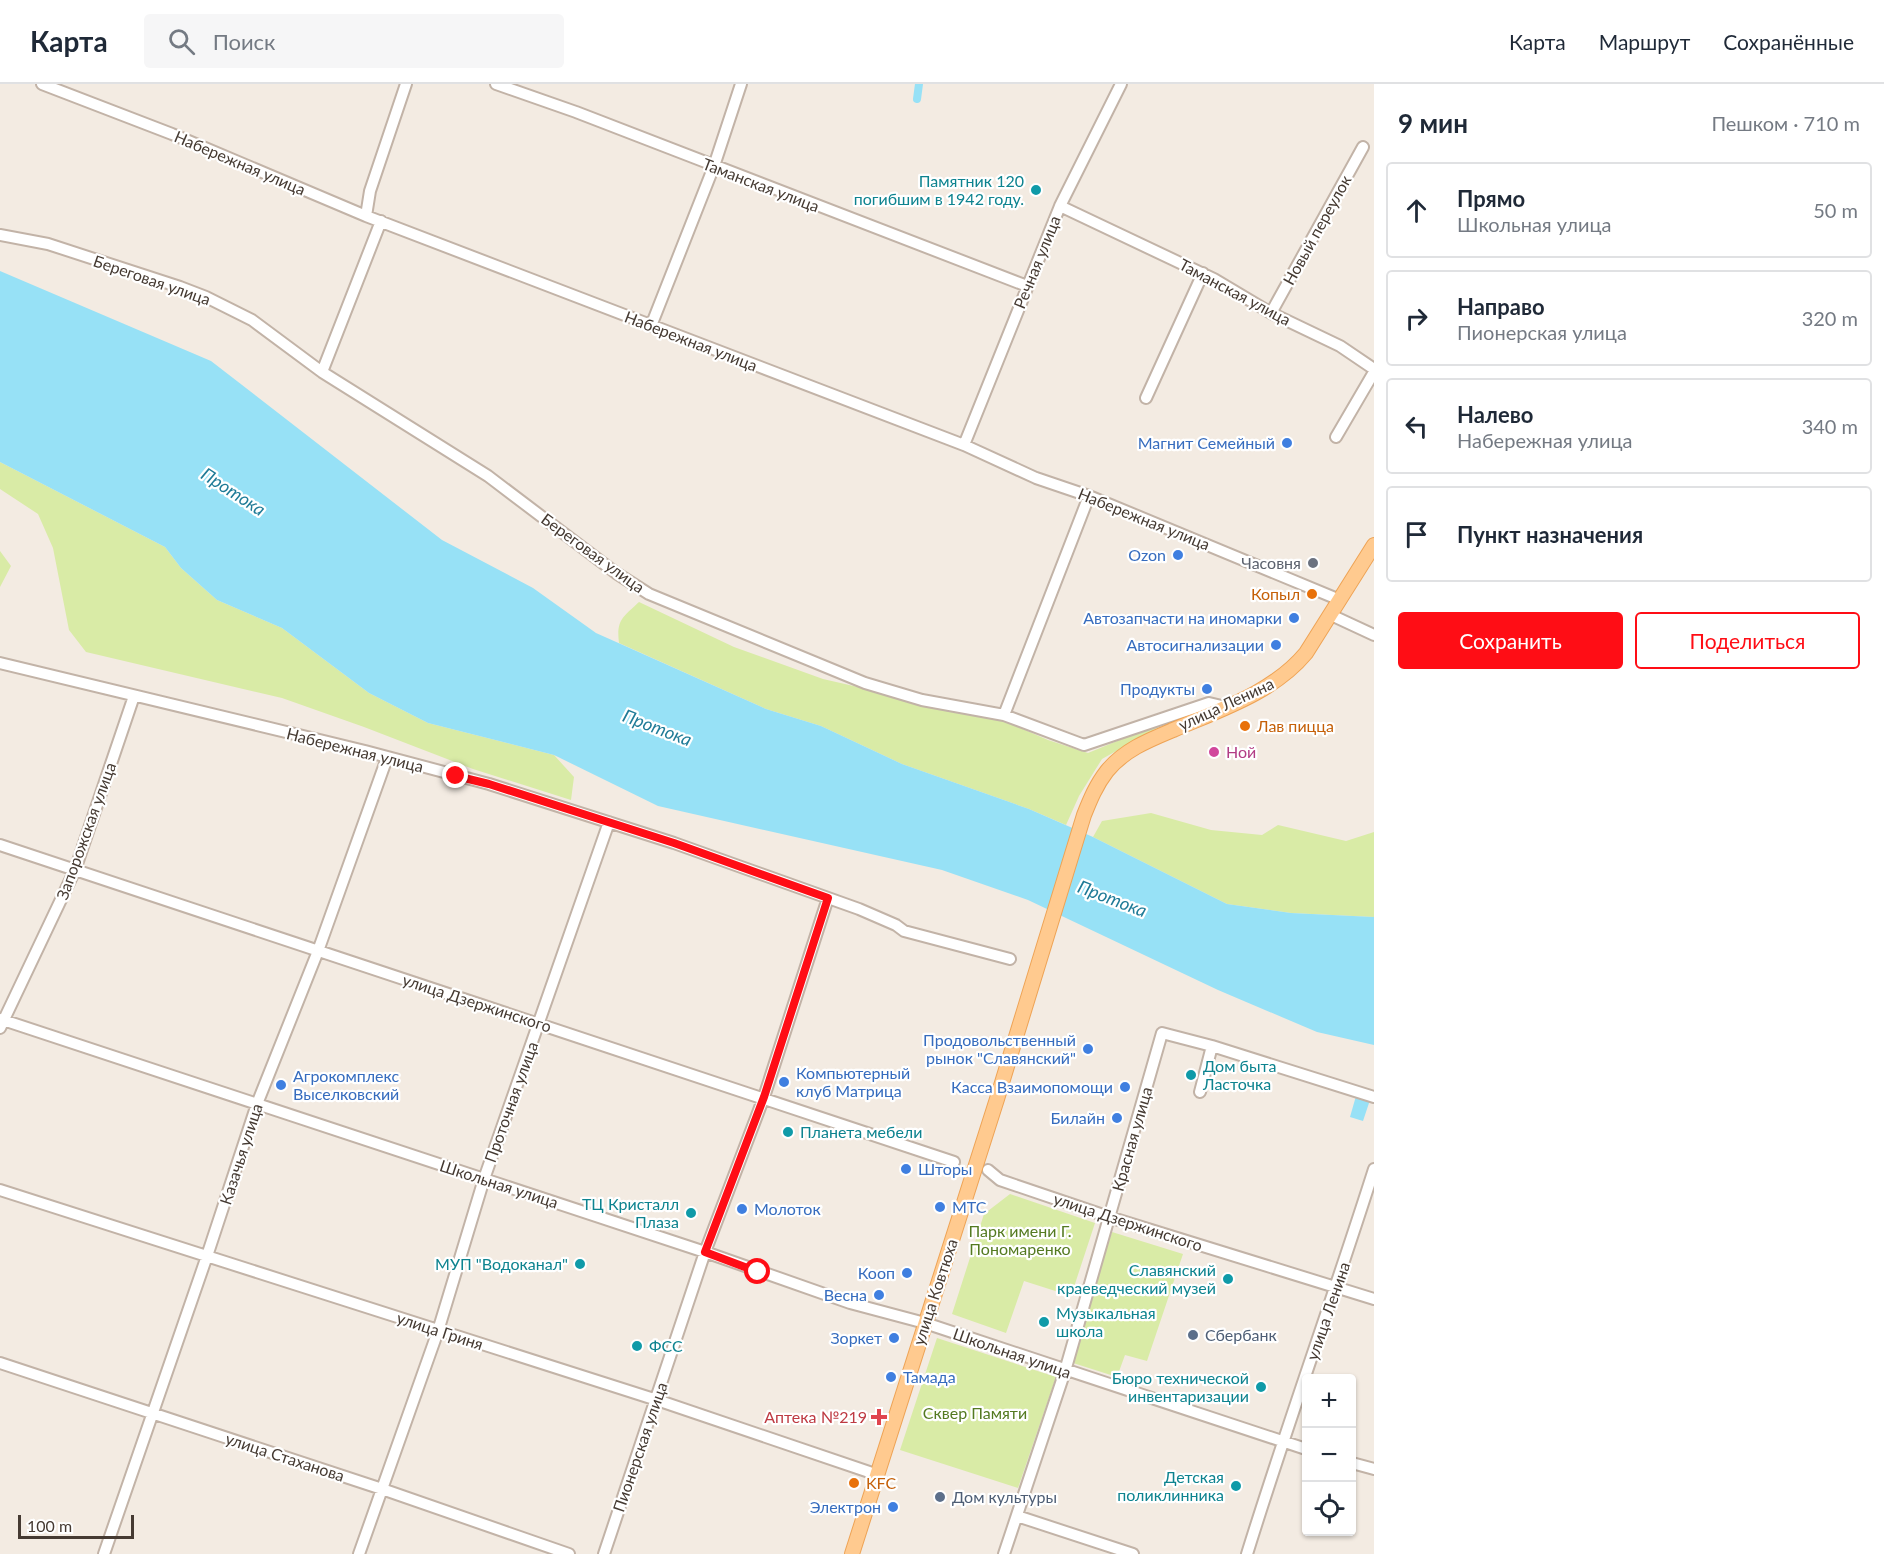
<!DOCTYPE html>
<html lang="ru">
<head>
<meta charset="utf-8">
<style>
	body { margin:0; font-family:Lato,sans-serif; background:#f6f6f7; color:#1f2937 }
	.controls { position:absolute; right:18px; bottom:18px; display:grid; overflow:hidden; border-radius:6px; box-shadow:0 2px 4px #0004 }
	.controls button { width:54px; height:54px; display:grid; place-items:center; padding:0; border:0; border-bottom:2px solid #e0e1e3; background:#fff; color:#1f2937; font:30px sans-serif }
	.scale { position:absolute; left:18px; bottom:15px; width:116px; box-sizing:border-box; padding-left:6px; border:3px solid #453a32; border-top:0; font-size:16px; line-height:21px; white-space:nowrap; color:#453a32; -webkit-text-stroke:4px #fff; paint-order:stroke }
	.stop { position:absolute; width:18px; height:18px; margin:-14px; border:4px solid #ff0d15; border-radius:50%; background:#fff }
	.stop.end { background:#ff0d15; border-color:#fff; box-shadow:0 2px 6px #0008 }
	.list { margin:0; padding:0; list-style:none }
	h2 { display:flex; justify-content:space-between; align-items:center; height:78px; margin:0; padding:0 24px; font-size:26px }
	h2 small { font-size:20px; font-weight:400; color:#747a83 }
	.list li { display:grid; grid-template-columns:39px 1fr auto; gap:18px; align-items:center; box-sizing:border-box; height:96px; margin:0 12px 12px; padding:0 12px; border:2px solid #e0e1e3; border-radius:6px }
	.list b { display:block; font-size:22px; white-space:nowrap }
	.list p { margin:0; font-size:20px; white-space:nowrap; color:#747a83 }
	.list em { font-size:20px; font-style:normal; color:#747a83 }
	.actions { display:flex; gap:12px; padding:18px 24px }
	.actions a { flex:1; padding:14px 0; border:2px solid #ff0d15; border-radius:6px; text-align:center; font-size:21px; color:#ff0d15 }
	.actions .main { background:#ff0d15; color:#fff }
	.icon { flex:none; width:33px; height:33px; fill:none; stroke:currentColor; stroke-width:2; stroke-linecap:round; stroke-linejoin:round }
	.map { position:relative; flex:none; width:1374px; height:1470px; overflow:hidden }
	header { display:flex; align-items:center; gap:36px; box-sizing:border-box; height:84px; padding:0 30px; background:#fff; border-bottom:2px solid #e0e1e3 }
	header strong { font-size:28px }
	nav { display:flex; gap:33px; margin-inline-start:auto; font-size:21px }
	.search { width:420px; height:54px; background:#f6f6f7; display:flex; align-items:center; gap:15px; box-sizing:border-box; padding:0 21px; border-radius:6px; color:#747a83; font-size:22px }
	main { display:flex }
	aside { flex:1; background:#fff }
	.map>svg:first-child { display:block }
	.green { fill:#d9eba6 }
	.water { fill:#97e1f6 }
	.lines { fill:none; stroke-linecap:round; stroke-linejoin:round }
	.canal { stroke:#97e1f6; stroke-width:8 }
	.minor-casing { stroke:#c2b3a7; stroke-width:14 }
	.major-casing { stroke:#eea355; stroke-width:16 }
	.minor { stroke:#fff; stroke-width:10 }
	.major { stroke:#ffca8f; stroke-width:14 }
	.route { stroke:#ff0d15; stroke-width:8 }
	.culture-dot { fill:#0f9aa8; stroke:#fff; stroke-width:2 }
	.shop-dot { fill:#3f7fe0; stroke:#fff; stroke-width:2 }
	.worship-dot { fill:#6b7280; stroke:#fff; stroke-width:2 }
	.food-dot { fill:#e8710a; stroke:#fff; stroke-width:2 }
	.hotel-dot { fill:#d1479c; stroke:#fff; stroke-width:2 }
	.service-dot { fill:#5c6f8a; stroke:#fff; stroke-width:2 }
	.health-dot { fill:#e0444e; stroke:#fff; stroke-width:2 }
	.labels { text-anchor:middle; stroke-width:4.5; stroke-linejoin:round; paint-order:stroke }
	.street-label { font-size:16px; fill:#453a32; stroke:#fff }
	.culture-label { font-size:16px; fill:#0d838f; stroke:#fff; text-anchor:end }
	.shop-label { font-size:16px; fill:#366cbe; stroke:#fff; text-anchor:end }
	.worship-label { font-size:16px; fill:#5b616d; stroke:#fff; text-anchor:end }
	.food-label { font-size:16px; fill:#c56008; stroke:#fff; text-anchor:start }
	.hotel-label { font-size:16px; fill:#b23c85; stroke:#fff; text-anchor:start }
	.park-label { font-size:16px; fill:#547a21; stroke:#fff }
	.service-label { font-size:16px; fill:#4e5e75; stroke:#fff; text-anchor:start }
	.health-label { font-size:16px; fill:#be3a42; stroke:#fff; text-anchor:end }
	.water-label { font-size:18px; font-style:italic; fill:#1f7b97; stroke:#fff }
</style>
</head>
<body>
<header>
<strong>Карта</strong>
<div class="search"><svg class="icon" aria-label="search" viewBox="0 0 24 24"><circle cx="10" cy="10" r="6"/><path d="M15 15l6 6"/></svg>Поиск</div>
<nav><a>Карта</a><a>Маршрут</a><a>Сохранённые</a></nav>
</header>
<main>
<div class="map">
<svg width="1374" height="1470" viewBox="0 0 1374 1470">
	<rect width="100%" height="100%" fill="#f3ebe2"/>
	<path class="green" d="M0 378 165 463 181 484 217 516 282 544 369 609 428 639 554 671 574 693 571 716 473 685 364 643 282 614 86 568 69 546 53 464 38 430 0 405Z
		M0 467 11 482 0 503Z
		M639 518 734 563 823 595 1002 636 1048 656 1088 669 1156 641 1159 643 1102 675 1079 712 1066 741 1029 725 902 680 821 642 766 625 619 559C616 536 623 533 639 518Z
		M1151 729 1211 746 1262 751 1278 741 1346 757 1374 748V833L1291 829 1227 820 1093 753 1102 737Z
		M1010 1110 1095 1139 1071 1212 1024 1197 1006 1249 952 1230 984 1130Z
		M1112 1148 1183 1170 1147 1277 1125 1271 1117 1293 1070 1278Z
		M937 1254 1056 1293 1018 1404 900 1366Z"/>
	<path class="water" d="M0 187 211 277 442 456 533 504 596 549 766 625 821 642 902 680 1029 725 1093 753 1227 820 1291 829 1374 833V961L1317 948 1218 906 1028 816 942 786 658 722 554 671 428 639 369 609 282 544 217 516 181 484 165 463 0 378Z
		M1356 1012 1370 1016 1363 1037 1350 1033Z"/>
	<g class="lines">
		<path class="canal" d="M917 15 919 0"/>
		<defs>
			<path id="minor" d="M42 0 172 50 366 132 964 361 1036 394 1089 412 1340 516
				M496 0 576 28 1027 202
				M1060 122 1214 195 1271 229 1340 262 1374 285
				M366 132 370 107 406 0
				M0 151 48 160 180 203 206 213 252 236 322 288 488 392 616 489 649 510 865 599 922 616 1004 631 1084 661 1209 619 1226 623
				M1271 229 1363 63
				M651 242 714 82 741 0
				M322 288 381 137
				M1146 314 1203 189
				M1336 353 1374 288
				M964 361 1060 122 1121 0
				M1331 531 1374 551
				M0 579 365 667 489 700 674 759 859 825 896 841 904 847 1010 875
				M1004 631 1089 412
				M0 761 954 1078
				M0 935 705 1168 850 1219 925 1239 1306 1365
				M0 944 75 786 134 612
				M1212 962 1374 1013
				M988 1086 1000 1096 1109 1133 1374 1215
				M0 1106 657 1316 878 1391
				M0 1279 382 1405 569 1470
				M1352 1379 1374 1385
				M1017 1432 1133 1470
				M104 1470 207 1172 257 1020 318 867 387 674
				M359 1470 438 1247 484 1095 609 738
				M604 1470 705 1168 764 1013 828 814
				M1004 1470 1065 1287 1162 949 1212 962 1200 1008
				M1247 1470C1287 1341 1333 1214 1374 1085"/>
			<path id="major" d="M852 1470 997 1015 1084 731C1090 716 1096 701 1107 687 1124 666 1149 656 1173 646 1219 626 1273 609 1306 569L1374 461"/>
		</defs>
		<use href="#minor" class="minor-casing"/>
		<use href="#major" class="major-casing"/>
		<use href="#minor" class="minor"/>
		<use href="#major" class="major"/>
	</g>
	<g class="lines">
		<path class="route" d="M456 692 489 700 674 759 828 814 764 1013 705 1168 758 1188"/>
	</g>
	<g class="culture-dot">
		<circle cx="1036" cy="106" r="6"/>
		<circle cx="1191" cy="991" r="6"/>
		<circle cx="788" cy="1048" r="6"/>
		<circle cx="691" cy="1129" r="6"/>
		<circle cx="580" cy="1180" r="6"/>
		<circle cx="1228" cy="1195" r="6"/>
		<circle cx="1044" cy="1238" r="6"/>
		<circle cx="637" cy="1262" r="6"/>
		<circle cx="1261" cy="1303" r="6"/>
		<circle cx="1236" cy="1402" r="6"/>
	</g>
	<g class="shop-dot">
		<circle cx="1287" cy="359" r="6"/>
		<circle cx="1178" cy="471" r="6"/>
		<circle cx="1294" cy="534" r="6"/>
		<circle cx="1276" cy="561" r="6"/>
		<circle cx="1207" cy="605" r="6"/>
		<circle cx="1088" cy="965" r="6"/>
		<circle cx="784" cy="998" r="6"/>
		<circle cx="281" cy="1001" r="6"/>
		<circle cx="1125" cy="1003" r="6"/>
		<circle cx="1117" cy="1034" r="6"/>
		<circle cx="906" cy="1085" r="6"/>
		<circle cx="940" cy="1123" r="6"/>
		<circle cx="742" cy="1125" r="6"/>
		<circle cx="907" cy="1189" r="6"/>
		<circle cx="879" cy="1211" r="6"/>
		<circle cx="894" cy="1254" r="6"/>
		<circle cx="891" cy="1293" r="6"/>
		<circle cx="893" cy="1423" r="6"/>
	</g>
	<circle class="worship-dot" cx="1313" cy="479" r="6"/>
	<g class="food-dot">
		<circle cx="1312" cy="510" r="6"/>
		<circle cx="1245" cy="642" r="6"/>
		<circle cx="854" cy="1399" r="6"/>
	</g>
	<circle class="hotel-dot" cx="1214" cy="668" r="6"/>
	<g class="service-dot">
		<circle cx="1193" cy="1251" r="6"/>
		<circle cx="940" cy="1413" r="6"/>
	</g>
	<path class="health-dot" d="M876 1324h6v6h6v6h-6v6h-6v-6h-6v-6h6z"/>
	<g class="labels">
		<g class="street-label">
			<text transform="translate(240 79) rotate(23)" y="6">Набережная улица</text>
			<text transform="translate(761 101) rotate(21)" y="6">Таманская улица</text>
			<text transform="translate(1317 146) rotate(-61)" y="6">Новый переулок</text>
			<text transform="translate(1037 178) rotate(-68)" y="6">Речная улица</text>
			<text transform="translate(152 196) rotate(19)" y="6">Береговая улица</text>
			<text transform="translate(1235 208) rotate(28)" y="6">Таманская улица</text>
			<text transform="translate(691 257) rotate(21)" y="6">Набережная улица</text>
			<text transform="translate(1144 435) rotate(22)" y="6">Набережная улица</text>
			<text transform="translate(593 469) rotate(36)" y="6">Береговая улица</text>
			<text transform="translate(1226 620) rotate(-25)" y="6">улица Ленина</text>
			<text transform="translate(355 666) rotate(14)" y="6">Набережная улица</text>
			<text transform="translate(86 747) rotate(-70)" y="6">Запорожская улица</text>
			<text transform="translate(477 919) rotate(18)" y="6">улица Дзержинского</text>
			<text transform="translate(511 1018) rotate(-70)" y="6">Проточная улица</text>
			<text transform="translate(1132 1055) rotate(-74)" y="6">Красная улица</text>
			<text transform="translate(241 1070) rotate(-72)" y="6">Казачья улица</text>
			<text transform="translate(499 1100) rotate(18)" y="6">Школьная улица</text>
			<text transform="translate(1128 1138) rotate(18)" y="6">улица Дзержинского</text>
			<text transform="translate(935 1208) rotate(-72)" y="6">улица Ковтюха</text>
			<text transform="translate(1328 1227) rotate(-71)" y="6">улица Ленина</text>
			<text transform="translate(440 1247) rotate(18)" y="6">улица Гриня</text>
			<text transform="translate(1012 1269) rotate(19)" y="6">Школьная улица</text>
			<text transform="translate(640 1363) rotate(-71)" y="6">Пионерская улица</text>
			<text transform="translate(285 1373) rotate(18)" y="6">улица Стаханова</text>
		</g>
		<g class="culture-label">
			<text x="1024" y="103">Памятник 120<tspan x="1024" dy="18">погибшим в 1942 году.</tspan></text>
			<text x="1203" y="988" text-anchor="start">Дом быта<tspan x="1203" dy="18">Ласточка</tspan></text>
			<text x="800" y="1054" text-anchor="start">Планета мебели</text>
			<text x="679" y="1126">ТЦ Кристалл<tspan x="679" dy="18">Плаза</tspan></text>
			<text x="568" y="1186">МУП "Водоканал"</text>
			<text x="1216" y="1192">Славянский<tspan x="1216" dy="18">краеведческий музей</tspan></text>
			<text x="1056" y="1235" text-anchor="start">Музыкальная<tspan x="1056" dy="18">школа</tspan></text>
			<text x="649" y="1268" text-anchor="start">ФСС</text>
			<text x="1249" y="1300">Бюро технической<tspan x="1249" dy="18">инвентаризации</tspan></text>
			<text x="1224" y="1399">Детская<tspan x="1224" dy="18">поликлинника</tspan></text>
		</g>
		<g class="shop-label">
			<text x="1275" y="365">Магнит Семейный</text>
			<text x="1166" y="477">Ozon</text>
			<text x="1282" y="540">Автозапчасти на иномарки</text>
			<text x="1264" y="567">Автосигнализации</text>
			<text x="1195" y="611">Продукты</text>
			<text x="1076" y="962">Продовольственный<tspan x="1076" dy="18">рынок "Славянский"</tspan></text>
			<text x="796" y="995" text-anchor="start">Компьютерный<tspan x="796" dy="18">клуб Матрица</tspan></text>
			<text x="293" y="998" text-anchor="start">Агрокомплекс<tspan x="293" dy="18">Выселковский</tspan></text>
			<text x="1113" y="1009">Касса Взаимопомощи</text>
			<text x="1105" y="1040">Билайн</text>
			<text x="918" y="1091" text-anchor="start">Шторы</text>
			<text x="952" y="1129" text-anchor="start">МТС</text>
			<text x="754" y="1131" text-anchor="start">Молоток</text>
			<text x="895" y="1195">Кооп</text>
			<text x="867" y="1217">Весна</text>
			<text x="882" y="1260">Зоркет</text>
			<text x="903" y="1299" text-anchor="start">Тамада</text>
			<text x="881" y="1429">Электрон</text>
		</g>
		<g class="worship-label">
			<text x="1301" y="485">Часовня</text>
		</g>
		<g class="food-label">
			<text x="1300" y="516" text-anchor="end">Копыл</text>
			<text x="1257" y="648">Лав пицца</text>
			<text x="866" y="1405">KFC</text>
		</g>
		<g class="hotel-label">
			<text x="1226" y="674">Ной</text>
		</g>
		<g class="park-label">
			<text x="1020" y="1153">Парк имени Г.<tspan x="1020" dy="18">Пономаренко</tspan></text>
			<text x="975" y="1335">Сквер Памяти</text>
		</g>
		<g class="service-label">
			<text x="1205" y="1257">Сбербанк</text>
			<text x="952" y="1419">Дом культуры</text>
		</g>
		<g class="health-label">
			<text x="867" y="1339">Аптека №219</text>
		</g>
		<g class="water-label">
			<text transform="translate(233 408) rotate(33)" y="6">Протока</text>
			<text transform="translate(657 644) rotate(21)" y="6">Протока</text>
			<text transform="translate(1112 815) rotate(21)" y="6">Протока</text>
		</g>
	</g>
</svg>
<div class="controls">
<button>+</button>
<button>−</button>
<button><svg class="icon" aria-label="locate" viewBox="0 0 24 24"><circle cx="12" cy="12" r="6"/><path d="M12 2v4M12 18v4M2 12h4M18 12h4"/></svg></button>
</div>
<div class="scale">100 m</div>
<div class="stop" style="left:758px;top:1188px"></div>
<div class="stop end" style="left:456px;top:692px"></div>
</div>
<aside>
<h2>9 мин<small>Пешком · 710 m</small></h2>
<ul class="list">
<li><svg class="icon" aria-label="ahead" viewBox="0 0 24 24"><path d="M12 20V5M6 11l6-6 6 6"/></svg><div><b>Прямо</b><p>Школьная улица</p></div><em>50 m</em></li>
<li><svg class="icon" aria-label="right" viewBox="0 0 24 24"><path d="M7 20v-9h11M14 6l5 5-5 5"/></svg><div><b>Направо</b><p>Пионерская улица</p></div><em>320 m</em></li>
<li><svg class="icon" aria-label="left" viewBox="0 0 24 24"><path d="M17 20v-9H6M10 6l-5 5 5 5"/></svg><div><b>Налево</b><p>Набережная улица</p></div><em>340 m</em></li>
<li><svg class="icon" aria-label="arrive" viewBox="0 0 24 24"><path d="M6 21V4h12l-3 4 3 4H6"/></svg><div><b>Пункт назначения</b></div></li>
</ul>
<div class="actions"><a class="main">Сохранить</a><a>Поделиться</a></div>
</aside>
</main>
</body>
</html>
